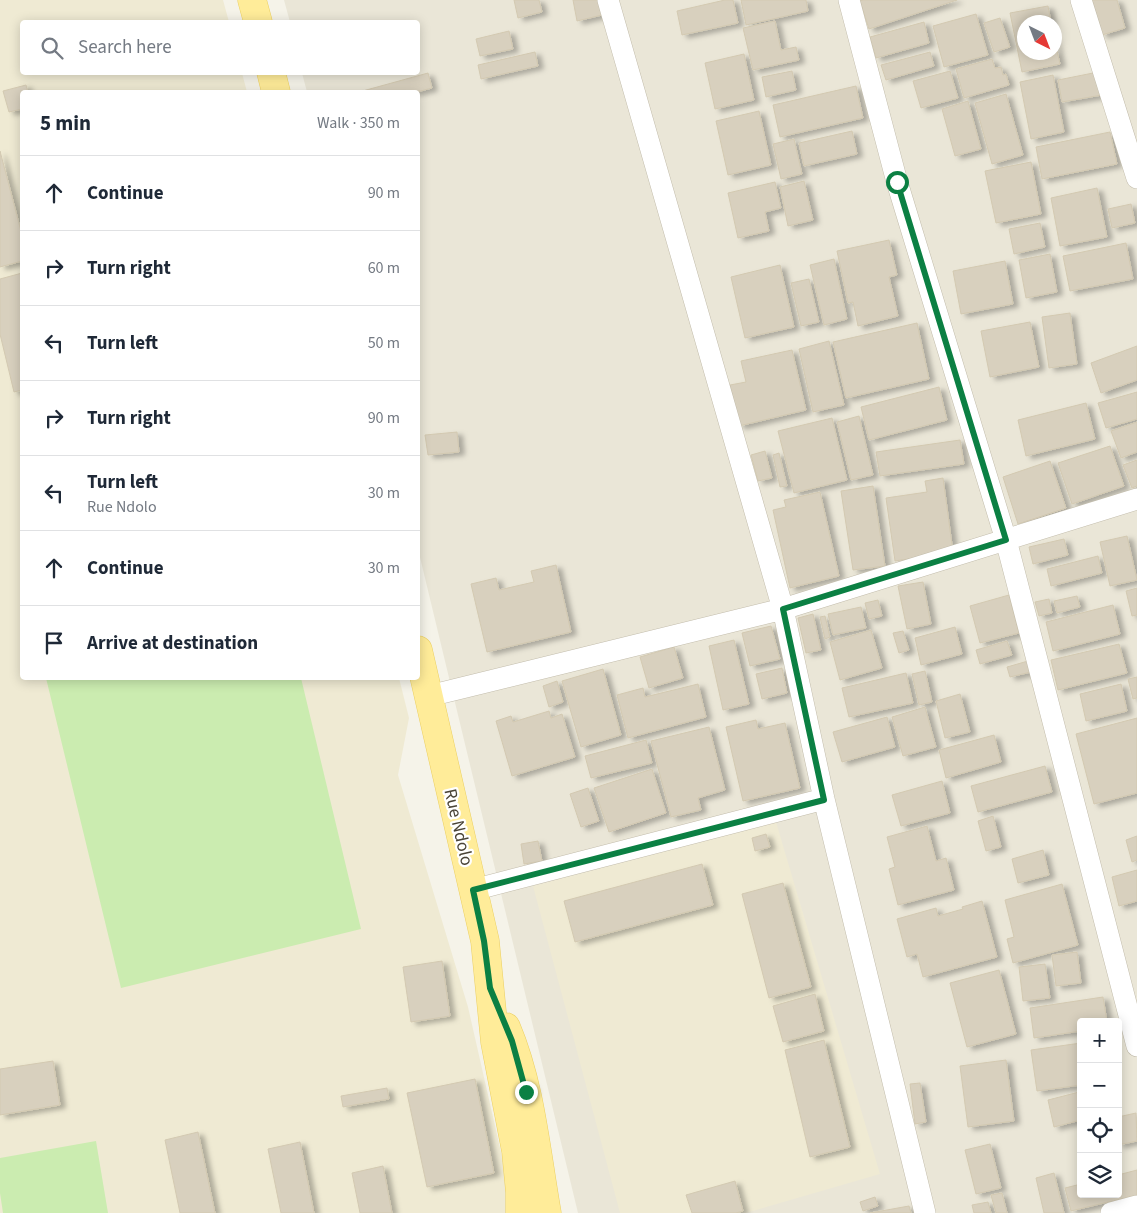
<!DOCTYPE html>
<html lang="en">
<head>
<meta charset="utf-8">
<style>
	body { margin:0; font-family:"Source Sans 3",sans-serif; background:#f6f6f7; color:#1f2937 }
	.controls { position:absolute; right:15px; bottom:15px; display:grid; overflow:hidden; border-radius:5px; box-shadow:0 2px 12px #0003 }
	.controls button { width:45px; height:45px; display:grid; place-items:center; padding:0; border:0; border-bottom:1px solid #e0e1e3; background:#fff; color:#1f2937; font:25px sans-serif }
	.compass { position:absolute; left:1017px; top:15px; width:45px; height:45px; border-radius:50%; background:#fff; box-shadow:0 2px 12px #0003; rotate:138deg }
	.stop { position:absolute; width:15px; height:15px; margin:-11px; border:4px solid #0b8043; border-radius:50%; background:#fff }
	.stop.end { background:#0b8043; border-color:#fff; box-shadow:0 1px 5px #0008 }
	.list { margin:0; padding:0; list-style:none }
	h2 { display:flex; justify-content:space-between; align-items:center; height:65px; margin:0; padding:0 20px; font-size:21px }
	h2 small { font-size:16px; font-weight:400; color:#747a83 }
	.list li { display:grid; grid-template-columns:32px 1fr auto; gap:15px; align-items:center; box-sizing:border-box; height:75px; padding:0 20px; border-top:1px solid #e0e1e3 }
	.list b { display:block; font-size:19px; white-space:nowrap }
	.list p { margin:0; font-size:16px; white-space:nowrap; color:#747a83 }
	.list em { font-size:16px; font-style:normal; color:#747a83 }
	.icon { flex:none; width:28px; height:28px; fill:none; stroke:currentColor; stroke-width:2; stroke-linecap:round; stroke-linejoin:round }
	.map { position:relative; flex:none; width:1137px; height:1213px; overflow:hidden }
	.search { position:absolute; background:#fff; box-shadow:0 2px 12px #0003; left:20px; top:20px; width:400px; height:55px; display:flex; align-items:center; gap:12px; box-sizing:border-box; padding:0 18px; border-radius:5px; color:#747a83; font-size:19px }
	.panel { position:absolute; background:#fff; box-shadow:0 2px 12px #0003; left:20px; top:90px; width:400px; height:590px; border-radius:5px }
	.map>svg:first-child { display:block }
	.residential { fill:#eae6d7; fill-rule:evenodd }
	.education { fill:#efead3 }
	.green { fill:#cbecb0 }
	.building { fill:#d8d0be; stroke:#d3c9b1; filter:url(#shadow) }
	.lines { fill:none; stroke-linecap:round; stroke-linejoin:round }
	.street-casing { stroke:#c2bcab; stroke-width:22 }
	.primary-casing { stroke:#ebcf62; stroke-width:29 }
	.street { stroke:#fff; stroke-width:21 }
	.primary { stroke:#ffec99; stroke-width:28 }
	.route { stroke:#0b8043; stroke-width:6 }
	.labels { text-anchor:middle; stroke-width:4.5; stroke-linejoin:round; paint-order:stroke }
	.street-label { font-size:18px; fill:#4a4437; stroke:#fff }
</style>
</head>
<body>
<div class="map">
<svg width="1137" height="1213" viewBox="0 0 1137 1213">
	<defs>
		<filter id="shadow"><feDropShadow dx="5.5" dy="3" stdDeviation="2.5" flood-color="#0004"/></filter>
	</defs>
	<rect width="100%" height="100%" fill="#f5f3e9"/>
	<path class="residential" d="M284 0H1137V1213H578L418 549V92H307L302 73 418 72V22H290ZM1024 22H1054V52H1024ZM1081 1022H1118V1194H1081Z"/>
	<path class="education" d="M0 0H223L229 22H22V72L242 73 247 92H22V678H399L409 718 398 775 468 1007 508 1183 511 1213H0Z
		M776 822 880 1174 746 1213H620L533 886Z"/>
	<path class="green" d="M46 678H301L361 929 121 988Z
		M96 1141 108 1213H3L0 1193V1158Z"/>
	<path class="building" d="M514 0H539L542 12 518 18Z
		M573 0H598L602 15 577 21Z
		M725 0H733L738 23 682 35 677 11Z
		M741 0H806L808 11 746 25Z
		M863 0H957L869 29 860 1Z
		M1092 0H1117L1125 28 1102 35Z
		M1048 6 1051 22H1024V52H1054V38L1060 64 1022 72 1010 13Z
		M976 14 988 55 944 67 933 26Z
		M1000 18 1010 47 994 52 984 23Z
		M775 21 781 50 796 47 799 60 753 70 743 28Z
		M924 22 929 43 876 58 870 37Z
		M509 31 513 49 480 56 476 39Z
		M535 52 538 66 481 79 478 65Z
		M930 52 934 66 886 80 881 65Z
		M744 54 754 100 715 109 705 63Z
		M992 59 995 68 1001 67 1003 75 1006 74 1009 85 964 98 956 69Z
		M792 71 796 90 766 97 762 77Z
		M950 71 958 98 921 108 913 81Z
		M1098 72 1102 95 1062 102 1058 80Z
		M428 73 432 88 417 92H359Z
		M1053 75 1064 132 1031 139 1020 82Z
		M26 85 28 92H22V109L9 112 3 91Z
		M856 86 863 118 780 137 773 105Z
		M1006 94 1023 155 992 164 975 103Z
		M968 101 981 149 955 156 942 109Z
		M759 111 771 165 728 175 716 121Z
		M852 131 857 154 804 166 799 143Z
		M1110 132 1117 164 1042 179 1036 147Z
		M794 139 802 174 781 179 773 144Z
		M0 151 22 235V261L0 267Z
		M1031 162 1041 214 996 223 985 171Z
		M804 181 813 220 788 226 780 187Z
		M775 182 781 208 765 212 769 231 738 238 728 193Z
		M1097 188 1107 237 1060 246 1051 198Z
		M1131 204 1135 223 1112 228 1108 209Z
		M1040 223 1045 247 1014 254 1009 229Z
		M889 240 897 275 889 277 898 316 858 326 853 302 848 303 837 251Z
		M1126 243 1133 279 1070 291 1063 256Z
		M1050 254 1057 292 1026 298 1019 260Z
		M834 259 847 319 824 325 810 265Z
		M1005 261 1013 304 961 314 953 271Z
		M780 265 794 327 745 338 731 277Z
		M22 273V390L14 392 0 334V279Z
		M809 279 819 322 801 326 791 283Z
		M1070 313 1077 364 1049 368 1042 317Z
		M1030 322 1039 367 990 377 981 331Z
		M917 323 929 379 846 398 833 342Z
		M829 341 844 405 813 412 799 349Z
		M1137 346V380L1101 393 1091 363Z
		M792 350 806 410 739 426 730 385 746 382 741 361Z
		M939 387 947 420 869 440 861 407Z
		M1137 392V419L1106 428 1098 403Z
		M1086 403 1095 439 1026 456 1018 420Z
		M859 416 873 475 851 480 837 422Z
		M832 418 847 480 794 493 778 431Z
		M1137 422V452L1121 458 1111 431Z
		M457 432 459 452 428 455 425 435Z
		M960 440 964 464 880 476 876 452Z
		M1110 446 1124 486 1072 504 1058 463Z
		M765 451 772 478 758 481 751 455Z
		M779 453 787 486 780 487 773 455Z
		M1137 460V486L1132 488 1123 465Z
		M1050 461 1066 508 1018 524 1003 477Z
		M943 478 953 552 895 561 886 498 927 492 925 481Z
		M873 486 885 566 853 570 841 491Z
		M820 492 839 576 790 588 773 510 786 507 784 500Z
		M1127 536 1137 580 1110 586 1100 542Z
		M1064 539 1068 555 1033 564 1029 547Z
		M1098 556 1102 573 1051 586 1047 569Z
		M556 565 571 632 487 652 471 584 496 578 499 590 534 582 531 571Z
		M923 582 931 624 907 629 898 586Z
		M1137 588V615L1132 616 1126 591Z
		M1009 595 1019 633 980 643 970 606Z
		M1077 596 1080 607 1057 613 1054 601Z
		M1049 599 1052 613 1039 616 1035 602Z
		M878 600 882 616 869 619 865 603Z
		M1113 605 1120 634 1053 651 1046 622Z
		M861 607 866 628 833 635 828 614Z
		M813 614 821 650 806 653 798 618Z
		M825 616 830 637 825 639 820 617Z
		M771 626 780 659 750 666 742 633Z
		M955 627 962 654 921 665 915 638Z
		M871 630 882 668 840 680 830 642Z
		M903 631 909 650 899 653 893 633Z
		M734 640 749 704 723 710 709 646Z
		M1007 641 1012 655 980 664 976 650Z
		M1119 644 1127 673 1058 690 1051 660Z
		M674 647 683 678 649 688 640 657Z
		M1028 661 1031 672 1010 677 1007 667Z
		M782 668 787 693 762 699 756 674Z
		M603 669 621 735 581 747 562 681Z
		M925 671 932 702 919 705 912 674Z
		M906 673 913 703 849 717 842 688Z
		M1137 677V698L1133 699 1128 679Z
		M557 681 563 702 549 707 543 686Z
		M698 684 706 717 628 738 617 695 643 688 645 697Z
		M1121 684 1127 711 1086 721 1080 694Z
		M960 694 970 732 945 738 936 701Z
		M925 707 936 747 903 756 892 717Z
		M549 711 551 718 562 714 575 757 512 776 496 721 511 716 513 722Z
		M887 717 895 747 842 762 833 732Z
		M1137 718V793L1094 804 1076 734Z
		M756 720 758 729 785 723 800 788 743 801 726 727Z
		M709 727 725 790 698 798 701 810 671 817 651 741Z
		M994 735 1001 762 946 778 939 750Z
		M646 740 652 763 591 778 585 756Z
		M1045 766 1052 792 978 812 971 786Z
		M652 769 666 813 609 832 594 788Z
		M942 781 950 813 901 826 892 795Z
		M588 788 599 821 581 827 570 794Z
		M993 816 1001 847 986 851 978 821Z
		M927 826 936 861 946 858 954 890 898 905 889 869 895 867 887 837Z
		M766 834 770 847 755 851 752 838Z
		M1137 836V860L1132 862 1126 840Z
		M538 841 542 861 524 864 521 844Z
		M1043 850 1049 875 1018 883 1012 859Z
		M702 864 713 905 575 942 564 901Z
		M1137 870V901L1119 906 1112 877Z
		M783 883 811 987 769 998 742 894Z
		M1062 884 1078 945 1013 963 1007 939 1014 937 1005 900Z
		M982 901 997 957 923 977 917 954 907 957 897 919 936 908 938 916 963 909 962 907Z
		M1077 952 1081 983 1056 986 1052 955Z
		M442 961 450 1016 411 1022 403 967Z
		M1045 964 1050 998 1023 1001 1019 967Z
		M999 970 1016 1034 967 1047 950 983Z
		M815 994 824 1031 783 1042 773 1006Z
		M1103 997 1107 1022H1081V1031L1034 1038 1030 1008Z
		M824 1040 850 1147 810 1157 785 1050Z
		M1081 1043V1085L1037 1091 1031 1050Z
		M1006 1060 1014 1121 968 1127 960 1066Z
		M53 1061 60 1105 0 1115V1069Z
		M475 1079 494 1173 427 1187 407 1093Z
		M920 1083 926 1122 915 1124 910 1084Z
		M387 1088 389 1099 343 1107 341 1096Z
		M1079 1092 1081 1120 1054 1127 1048 1100Z
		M1136 1113 1137 1141 1118 1145V1117Z
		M198 1132 215 1213H180L165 1140Z
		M300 1142 314 1213H281L268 1149Z
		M990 1144 1001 1188 976 1194 965 1150Z
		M383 1166 392 1213H360L352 1173Z
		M1137 1170V1195L1071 1211 1065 1188 1081 1184V1194H1118V1175Z
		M1054 1173 1064 1213H1044L1036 1178Z
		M735 1181 743 1211 736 1213H692L686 1195Z
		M1002 1193 1007 1213H996L991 1195Z
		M875 1197 878 1206 863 1211 860 1202Z
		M988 1202 991 1213H974L972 1205Z
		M909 1206 911 1213H870Z"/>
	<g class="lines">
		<defs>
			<path id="street" d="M608 0 783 609 824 799 925 1213
				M849 0 897 182 1006 540 1137 1046
				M1081 0 1137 178
				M429 696 783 609 1137 499
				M473 890 824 799
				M1111 1213 1137 1206"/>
			<path id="primary" d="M252 0 258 22
				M271 72 276 92
				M418 650 485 941 495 1042 516 1151 520 1192V1213
				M506 1027C531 1086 536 1151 547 1213"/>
		</defs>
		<use href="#street" class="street-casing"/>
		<use href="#primary" class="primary-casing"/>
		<use href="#street" class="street"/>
		<use href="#primary" class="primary"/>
	</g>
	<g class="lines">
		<path class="route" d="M526 1092 512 1041 490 988 484 941 473 890 824 800 783 609 1006 540 897 182"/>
	</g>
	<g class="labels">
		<g class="street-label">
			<text transform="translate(459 827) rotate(77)" y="6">Rue Ndolo</text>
		</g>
	</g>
</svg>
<div class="controls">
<button>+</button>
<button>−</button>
<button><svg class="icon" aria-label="locate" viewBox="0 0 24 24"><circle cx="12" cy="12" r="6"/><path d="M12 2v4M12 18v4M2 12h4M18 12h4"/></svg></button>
<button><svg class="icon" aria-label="layers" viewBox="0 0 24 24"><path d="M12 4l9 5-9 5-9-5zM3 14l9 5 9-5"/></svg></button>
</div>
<svg class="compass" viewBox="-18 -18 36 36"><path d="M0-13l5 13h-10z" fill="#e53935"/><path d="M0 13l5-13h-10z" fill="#747a83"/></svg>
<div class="stop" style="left:897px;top:182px"></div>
<div class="stop end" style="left:526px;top:1092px"></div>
<div class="search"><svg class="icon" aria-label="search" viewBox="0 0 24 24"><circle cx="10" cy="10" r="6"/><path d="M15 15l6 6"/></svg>Search here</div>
<section class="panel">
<h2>5 min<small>Walk · 350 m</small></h2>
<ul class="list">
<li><svg class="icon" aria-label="ahead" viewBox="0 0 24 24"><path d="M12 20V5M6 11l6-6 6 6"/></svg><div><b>Continue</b></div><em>90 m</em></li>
<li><svg class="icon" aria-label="right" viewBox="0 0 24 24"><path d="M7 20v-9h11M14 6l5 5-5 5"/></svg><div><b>Turn right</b></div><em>60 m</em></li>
<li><svg class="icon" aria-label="left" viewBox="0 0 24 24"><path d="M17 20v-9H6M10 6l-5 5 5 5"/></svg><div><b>Turn left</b></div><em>50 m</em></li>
<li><svg class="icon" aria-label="right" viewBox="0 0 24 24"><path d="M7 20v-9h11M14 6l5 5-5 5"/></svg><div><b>Turn right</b></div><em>90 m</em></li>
<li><svg class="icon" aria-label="left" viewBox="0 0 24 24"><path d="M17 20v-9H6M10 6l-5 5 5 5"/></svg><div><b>Turn left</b><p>Rue Ndolo</p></div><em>30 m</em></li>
<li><svg class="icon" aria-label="ahead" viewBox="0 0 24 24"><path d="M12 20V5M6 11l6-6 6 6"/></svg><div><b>Continue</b></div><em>30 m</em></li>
<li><svg class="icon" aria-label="arrive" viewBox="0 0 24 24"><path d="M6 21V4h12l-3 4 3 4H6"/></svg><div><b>Arrive at destination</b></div></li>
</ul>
</section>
</div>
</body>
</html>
